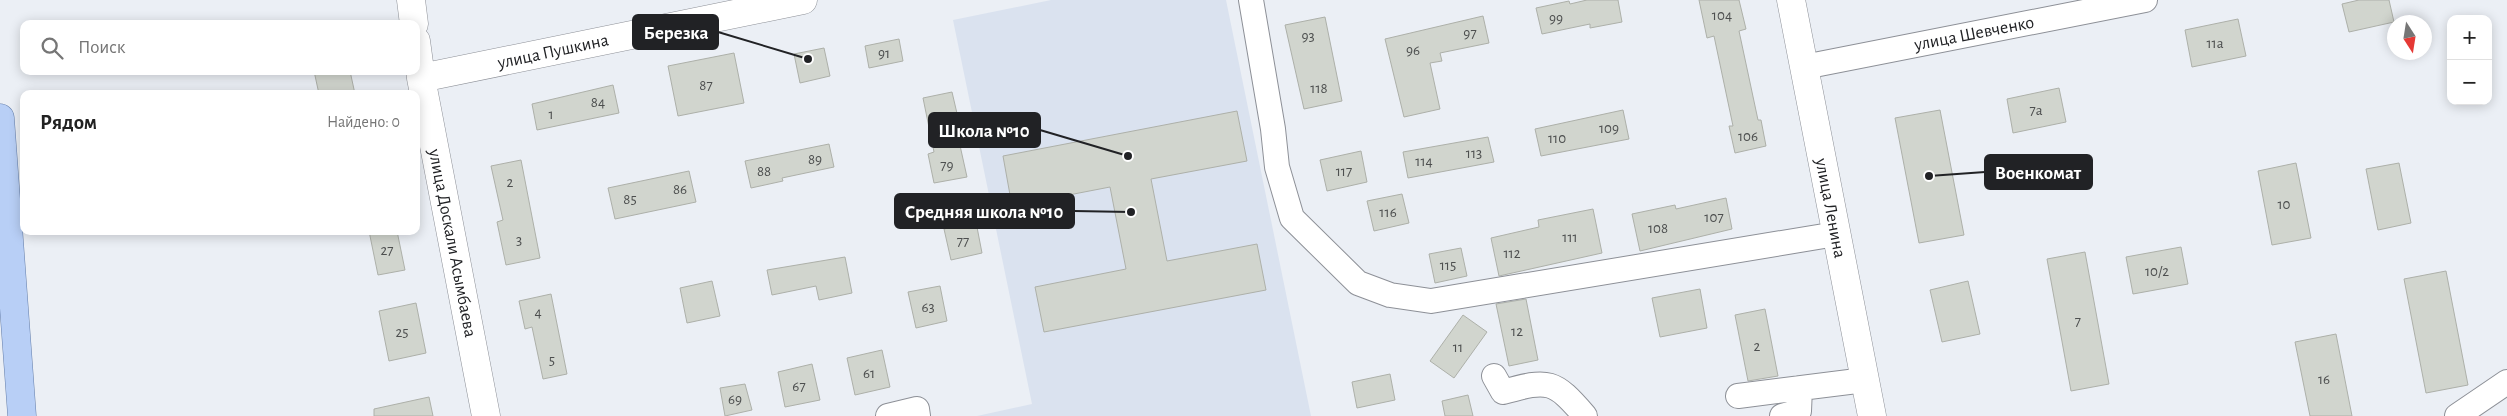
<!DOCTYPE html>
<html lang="ru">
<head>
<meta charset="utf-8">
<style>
	body { margin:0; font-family:"Alegreya Sans",sans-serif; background:#f6f6f6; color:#222 }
	.controls { position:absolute; right:15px; top:15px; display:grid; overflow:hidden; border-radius:10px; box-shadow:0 2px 12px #0003 }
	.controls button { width:45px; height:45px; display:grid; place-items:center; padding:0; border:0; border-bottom:1px solid #e0e0e0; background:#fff; color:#222; font:25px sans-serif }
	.compass { position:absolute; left:2387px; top:15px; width:45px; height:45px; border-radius:50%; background:#fff; box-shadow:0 2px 12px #0003; rotate:168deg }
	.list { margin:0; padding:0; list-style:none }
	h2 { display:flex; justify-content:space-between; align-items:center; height:65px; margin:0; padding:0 20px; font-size:21px }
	h2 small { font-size:16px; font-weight:400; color:#767676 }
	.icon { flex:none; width:28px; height:28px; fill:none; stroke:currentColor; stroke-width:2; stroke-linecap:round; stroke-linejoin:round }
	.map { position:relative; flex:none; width:2507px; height:416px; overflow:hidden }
	.search { position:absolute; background:#fff; box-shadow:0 2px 12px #0003; left:20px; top:20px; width:400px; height:55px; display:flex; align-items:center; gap:12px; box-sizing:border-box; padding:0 18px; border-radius:10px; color:#767676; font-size:19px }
	.panel { position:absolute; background:#fff; box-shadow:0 2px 12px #0003; left:20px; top:90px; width:400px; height:145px; border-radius:10px }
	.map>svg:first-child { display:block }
	.built { fill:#dae2ef }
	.building { fill:#d1d5ce; stroke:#adb0a9 }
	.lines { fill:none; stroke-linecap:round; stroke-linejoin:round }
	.minor-casing { stroke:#8d9097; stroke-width:26 }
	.tertiary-casing { stroke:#8d9097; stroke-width:29 }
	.primary-casing { stroke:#647ea9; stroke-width:29 }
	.minor { stroke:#fff; stroke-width:24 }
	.tertiary { stroke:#fff; stroke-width:28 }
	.primary { stroke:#b8cff6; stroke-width:28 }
	.labels { text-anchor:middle; stroke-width:4; stroke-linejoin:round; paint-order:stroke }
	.number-label { font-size:15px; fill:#4d4f4f }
	.street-label { font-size:18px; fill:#212225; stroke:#fff }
	.leader { fill:none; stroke:#212225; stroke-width:2 }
	.callout-dot { fill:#212225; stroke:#fff; stroke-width:2 }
	.callout { fill:#212225; stroke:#212225; stroke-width:2 }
	.callout-label { font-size:19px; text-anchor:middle; font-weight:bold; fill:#fff }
</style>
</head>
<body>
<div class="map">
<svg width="2507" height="416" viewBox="0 0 2507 416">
	<rect width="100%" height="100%" fill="#ebeff5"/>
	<path class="built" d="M1051 0H1226L1311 416H977L1032 404 953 20Z"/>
	<path class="building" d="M1587 0H1618L1622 22 1590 28V24L1542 34 1536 8 1569 1 1570 4Z
		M1699 0H1739L1746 29 1739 31 1758 120H1761L1766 146 1735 153 1729 126H1733L1714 36 1707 38Z
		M2359 0H2389L2394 22 2349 32 2342 4Z
		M1483 16 1489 43 1440 53 1442 61 1430 63 1440 109 1404 117 1385 39Z
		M1325 17 1342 101 1304 109 1285 25Z
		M2238 19 2246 56 2192 67 2185 30Z
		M899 39 903 61 869 68 865 46Z
		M824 48 830 76 800 83 794 54Z
		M734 53 744 103 678 116 668 66Z
		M314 71H350L355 94H319Z
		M613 85 619 113 537 130 532 104Z
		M2059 88 2066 122 2013 133 2007 99Z
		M952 92 959 122 955 123 967 177 934 183 928 154 934 152 923 98Z
		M1623 110 1629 139 1541 156 1535 129Z
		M1940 110 1964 235 1919 243 1895 118Z
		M1237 111 1247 161 1151 179 1167 261 1257 244 1266 290 1044 332 1035 287 1126 269 1110 187 1012 206 1003 156Z
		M1488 137 1494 162 1408 178 1403 152Z
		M829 144 834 167 782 178 783 181 751 188 745 161Z
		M1361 151 1367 182 1327 191 1320 160Z
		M521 160 540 258 506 265 497 222 503 220 491 166Z
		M2296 163 2311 238 2272 245 2258 171Z
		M2399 163 2411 223 2378 230 2366 169Z
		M689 171 696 202 615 219 608 188Z
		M1402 194 1409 223 1374 231 1367 201Z
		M1726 198 1732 229 1640 251 1632 214 1675 205 1676 209Z
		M1593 209 1602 253 1499 276 1491 238 1539 227 1538 220Z
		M976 222 982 253 951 260 944 229Z
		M369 231H397L405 270 378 275Z
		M2181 247 2188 284 2133 294 2126 257Z
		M1461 248 1467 276 1435 283 1429 254Z
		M2085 252 2109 384 2071 391 2047 259Z
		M845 257 852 293 819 300 816 286 772 295 767 270Z
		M2446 271 2468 385 2426 393 2404 279Z
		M712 281 720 316 687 323 680 288Z
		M1968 281 1980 334 1942 342 1930 290Z
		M940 286 947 321 916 328 908 292Z
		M1700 289 1707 328 1660 337 1652 298Z
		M551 294 567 374 543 379 532 327 525 329 519 301Z
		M1526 299 1538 360 1509 366 1496 304Z
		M416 303 426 353 389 361 379 311Z
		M1765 309 1778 376 1748 381 1735 315Z
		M1463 315 1487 332 1454 378 1430 361Z
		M2336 334 2352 416H2310L2295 342Z
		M882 350 890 387 855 395 847 358Z
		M812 364 820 400 785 407 778 372Z
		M1390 374 1395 400 1357 408 1352 382Z
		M745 384 752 410 725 416 720 388Z
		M1468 395 1473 416H1445L1442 401Z
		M429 397 433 416H374V409Z"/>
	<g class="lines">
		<defs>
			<path id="minor" d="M1251 0 1273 129 1277 167 1292 218 1358 283 1390 295 1431 301 1836 234
				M1804 67 2145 0
				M1494 376 1503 392C1549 379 1554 380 1585 416
				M1738 396 1865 380
				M888 416 917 409 918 416
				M1782 416 1799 411 1800 388
				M2457 416 2507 382"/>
			<path id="tertiary" d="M411 0 414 24
				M1791 0 1872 416
				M416 41 421 78 486 416
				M421 78 803 0"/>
			<path id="primary" d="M0 118 22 416"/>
		</defs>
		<use href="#minor" class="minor-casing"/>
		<use href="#tertiary" class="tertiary-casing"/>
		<use href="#primary" class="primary-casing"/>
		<use href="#minor" class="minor"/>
		<use href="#tertiary" class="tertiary"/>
		<use href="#primary" class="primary"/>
	</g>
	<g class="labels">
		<g class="number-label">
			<text x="1722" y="20">104</text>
			<text x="1556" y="23">99</text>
			<text x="1470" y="38">97</text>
			<text x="1308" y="41">93</text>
			<text x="2215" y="48">11а</text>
			<text x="1413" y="55">96</text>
			<text x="884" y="58">91</text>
			<text x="706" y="90">87</text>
			<text x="1319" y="93">118</text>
			<text x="598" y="107">84</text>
			<text x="2036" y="115">7а</text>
			<text x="551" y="119">1</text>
			<text x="1609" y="133">109</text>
			<text x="1748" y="141">106</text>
			<text x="1557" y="143">110</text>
			<text x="1474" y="158">113</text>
			<text x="815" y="164">89</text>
			<text x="1424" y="166">114</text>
			<text x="947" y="170">79</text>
			<text x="764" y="176">88</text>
			<text x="1344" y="176">117</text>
			<text x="510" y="187">2</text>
			<text x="680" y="194">86</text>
			<text x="630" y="204">85</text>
			<text x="2284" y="209">10</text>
			<text x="1388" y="217">116</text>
			<text x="1714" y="222">107</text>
			<text x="1658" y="233">108</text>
			<text x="1570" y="242">111</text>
			<text x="519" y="245">3</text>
			<text x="963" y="246">77</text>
			<text x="387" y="255">27</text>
			<text x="1512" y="258">112</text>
			<text x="1448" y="270">115</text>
			<text x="2157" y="276">10/2</text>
			<text x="928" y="312">63</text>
			<text x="538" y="317">4</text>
			<text x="2078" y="326">7</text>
			<text x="1517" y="336">12</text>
			<text x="402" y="337">25</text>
			<text x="1757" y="351">2</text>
			<text x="1458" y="352">11</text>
			<text x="552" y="365">5</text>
			<text x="869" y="378">61</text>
			<text x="2324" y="384">16</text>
			<text x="799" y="391">67</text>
			<text x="735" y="404">69</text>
		</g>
		<g class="street-label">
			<text transform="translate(1974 33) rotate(-11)" y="6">улица Шевченко</text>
			<text transform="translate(553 51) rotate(-12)" y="6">улица Пушкина</text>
			<text transform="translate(1831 208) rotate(79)" y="6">улица Ленина</text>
			<text transform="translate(453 243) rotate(79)" y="6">улица Доскали Асымбаева</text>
		</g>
	</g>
	<path class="leader" d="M808 59L718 32M1128 156L1040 130M1929 176L1985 172M1131 212L1074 211"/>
	<g class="callout-dot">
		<circle cx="808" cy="59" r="5"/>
		<circle cx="1128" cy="156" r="5"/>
		<circle cx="1929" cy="176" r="5"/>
		<circle cx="1131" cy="212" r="5"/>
	</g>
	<g class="callout">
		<rect x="633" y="15" width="85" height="34" rx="5"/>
		<rect x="929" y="113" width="111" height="34" rx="5"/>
		<rect x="1985" y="155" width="107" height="34" rx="5"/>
		<rect x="895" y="194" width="179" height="34" rx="5"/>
	</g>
	<g class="callout-label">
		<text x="676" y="39">Березка</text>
		<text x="984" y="137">Школа №10</text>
		<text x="2038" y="179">Военкомат</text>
		<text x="984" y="218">Средняя школа №10</text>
	</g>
</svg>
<div class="controls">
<button>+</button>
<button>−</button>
</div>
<svg class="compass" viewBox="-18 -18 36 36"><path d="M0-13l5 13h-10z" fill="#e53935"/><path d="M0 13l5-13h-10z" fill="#767676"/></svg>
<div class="search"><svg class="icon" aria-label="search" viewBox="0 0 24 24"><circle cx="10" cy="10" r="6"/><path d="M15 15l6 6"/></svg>Поиск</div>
<section class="panel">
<h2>Рядом<small>Найдено: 0</small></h2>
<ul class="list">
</ul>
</section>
</div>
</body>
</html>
